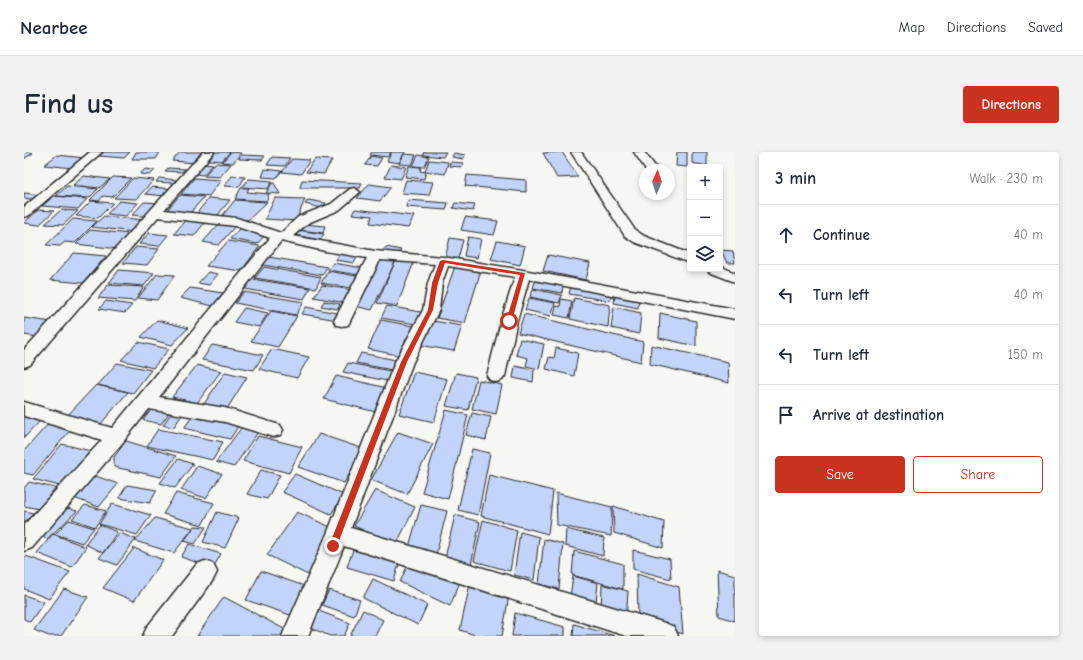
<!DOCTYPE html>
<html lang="en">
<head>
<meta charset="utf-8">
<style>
	body { margin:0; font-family:"Comic Neue",sans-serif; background:#f2f2f3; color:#1f2937 }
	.controls { position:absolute; right:12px; top:12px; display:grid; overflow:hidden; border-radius:4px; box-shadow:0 2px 6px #0003 }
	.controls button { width:36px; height:36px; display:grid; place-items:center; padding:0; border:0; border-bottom:1px solid #e0e1e3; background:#fff; color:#1f2937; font:20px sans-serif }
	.compass { position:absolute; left:615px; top:12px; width:36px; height:36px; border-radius:50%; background:#fff; box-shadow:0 2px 6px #0003; rotate:3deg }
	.stop { position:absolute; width:12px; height:12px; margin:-9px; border:3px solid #c8321e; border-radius:50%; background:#fff }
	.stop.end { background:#c8321e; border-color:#fff; box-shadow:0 1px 4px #0008 }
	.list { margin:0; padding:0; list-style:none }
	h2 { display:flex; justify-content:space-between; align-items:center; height:52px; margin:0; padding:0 16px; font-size:17px }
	h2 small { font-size:13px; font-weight:400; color:#747a83 }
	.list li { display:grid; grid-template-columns:26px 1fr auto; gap:12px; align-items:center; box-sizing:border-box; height:60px; padding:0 16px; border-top:1px solid #e0e1e3 }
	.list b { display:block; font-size:15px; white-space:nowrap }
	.list em { font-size:13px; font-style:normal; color:#747a83 }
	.actions { display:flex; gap:8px; padding:12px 16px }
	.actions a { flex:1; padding:9px 0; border:1px solid #c8321e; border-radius:4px; text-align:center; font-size:14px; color:#c8321e }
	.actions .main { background:#c8321e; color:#fff }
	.icon { flex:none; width:22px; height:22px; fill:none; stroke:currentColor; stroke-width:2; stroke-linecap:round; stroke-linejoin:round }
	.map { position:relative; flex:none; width:711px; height:484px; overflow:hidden; border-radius:4px }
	header { display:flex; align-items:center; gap:24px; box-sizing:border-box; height:56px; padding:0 20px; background:#fff; border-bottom:1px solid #e0e1e3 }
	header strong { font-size:19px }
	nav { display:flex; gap:22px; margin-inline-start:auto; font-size:14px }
	.intro { display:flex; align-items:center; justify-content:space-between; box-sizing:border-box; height:96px; padding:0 24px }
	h1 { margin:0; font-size:28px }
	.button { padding:10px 18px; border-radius:4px; background:#c8321e; color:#fff; font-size:14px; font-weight:700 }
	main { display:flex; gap:24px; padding:0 24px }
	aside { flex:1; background:#fff; border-radius:4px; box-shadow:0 2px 6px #0003 }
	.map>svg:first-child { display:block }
	.building { fill:#c2d4f9; stroke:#2b2b2b }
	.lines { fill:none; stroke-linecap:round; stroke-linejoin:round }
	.minor-casing { stroke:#2b2b2b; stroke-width:3 }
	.minor { fill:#f6f6f2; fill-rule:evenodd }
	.route { fill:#c8321e }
</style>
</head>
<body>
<header>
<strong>Nearbee</strong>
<nav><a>Map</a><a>Directions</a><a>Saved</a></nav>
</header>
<div class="intro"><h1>Find us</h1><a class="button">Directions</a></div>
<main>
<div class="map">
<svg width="711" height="484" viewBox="0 0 711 484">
	<rect width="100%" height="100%" fill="#f6f6f2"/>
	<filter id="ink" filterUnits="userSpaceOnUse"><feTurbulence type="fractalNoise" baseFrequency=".025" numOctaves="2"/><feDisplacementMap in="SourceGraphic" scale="8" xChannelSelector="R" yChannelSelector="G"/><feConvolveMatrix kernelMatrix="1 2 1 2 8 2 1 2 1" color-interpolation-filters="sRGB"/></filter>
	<g filter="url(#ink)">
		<path class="building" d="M0 0H3L9 1 0 7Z
			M80 0H106L100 6 75 4Z
			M112 0H136L132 7H108Z
			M156 0H180L171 11 148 9Z
			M192 0H206L198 9 185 8Z
			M207 0 217 1 209 11 198 10Z
			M348 0H367L364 5 346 3Z
			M368 0H381L375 11 363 9Z
			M400 0H422L419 5 399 3Z
			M538 0 554 25 533 26 519 1Z
			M653 0H663V15L652 14Z
			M668 0H683V14L668 11Z
			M430 1 441 3 439 7 428 5Z
			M380 2 392 3 388 13 375 12Z
			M33 3 61 6 49 16 20 13Z
			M217 3 241 4 238 8 215 7Z
			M394 3 405 5 400 15 389 14Z
			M347 4 358 6 353 14 341 13Z
			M248 5 266 6 261 14 243 13Z
			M268 7 286 8 277 22 258 20Z
			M291 7 308 8 300 22 282 20Z
			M405 8 424 10 421 22 401 19Z
			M426 10 439 11 438 15 425 14Z
			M180 11 189 12 179 23 170 22Z
			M191 11 207 12 196 25 180 24Z
			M367 13 382 15 377 27 361 25Z
			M385 14 397 15 396 19 402 20 400 27 381 25Z
			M144 16 161 17 158 20 141 19Z
			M121 17 131 18 126 23 116 22Z
			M241 17 258 19 252 26 238 25Z
			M443 23 502 28V40L441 34Z
			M60 24 86 27 75 36 49 33Z
			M208 24 221 25 215 35 200 34Z
			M89 25 107 26 88 45 79 44 75 49 66 48Z
			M109 26 130 28 112 47 90 46Z
			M135 26 152 28 149 31 132 30Z
			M170 26 197 28 185 44 157 42Z
			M225 27 248 29 244 37 218 35Z
			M278 28 338 31 336 36H276Z
			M382 28 409 30 405 43 378 41Z
			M248 31H250L256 42 242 41Z
			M345 32 367 35 356 49 333 46Z
			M43 34 74 37 65 46 32 44Z
			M128 35 149 37 142 44 121 42Z
			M217 36H225L223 40 245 42 243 49 211 47Z
			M0 41 18 43 12 48 0 46Z
			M156 43 180 45 166 61 143 58Z
			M30 44 63 47 54 57 18 54Z
			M185 46 206 48 193 64 172 62Z
			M251 46 281 47 272 69 241 67Z
			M211 48 243 50 224 68 199 66 198 64Z
			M284 48 302 51 297 56 281 52Z
			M384 48 424 51 422 58 382 55Z
			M67 49 89 51 74 66 52 64Z
			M95 49 114 51 102 64 83 62Z
			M120 50 138 51 127 65 108 63Z
			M431 51 451 53 449 59 429 56Z
			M331 57 390 64 384 76 346 71 348 64 328 62Z
			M14 58 30 59 15 73 0 71Z
			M37 58 54 59 39 73 21 72Z
			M80 64 121 68 110 80 68 75Z
			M441 65 474 69 470 83 437 78Z
			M163 66 182 69 170 84 150 82Z
			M49 67 73 69 51 91 41 90 36 94 22 93Z
			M195 72 211 74 195 93 179 90Z
			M280 72 301 74 299 81 276 78Z
			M216 76 243 81 233 92 206 87Z
			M66 78 106 82 94 97 52 92Z
			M274 78 300 82 296 88 270 83Z
			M125 81 144 83 135 94 115 92Z
			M444 85 457 87 453 106 440 104Z
			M426 86 439 88 434 107 421 106Z
			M204 89 236 94 217 119 182 114Z
			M473 89 501 94 496 113 467 107Z
			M112 95 135 97 123 113 99 111Z
			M362 95 377 98 372 105 357 101Z
			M697 98 709 99 711 111H703Z
			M50 101 82 104 59 131 26 128Z
			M316 101 334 104 330 111 312 108Z
			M524 103 566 111 562 128 519 119Z
			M245 105 303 115 298 123 239 113Z
			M356 105 372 108 348 158 331 154Z
			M372 108 390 110 373 154 353 151Z
			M309 111 339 116 335 123 304 118Z
			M431 114 457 118 441 171 413 166Z
			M240 115 297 125 292 136 231 126Z
			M95 118 130 121 120 134 85 131Z
			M304 119 338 125 332 137 297 131Z
			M184 120 194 122 185 133 174 131Z
			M133 122 151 123 133 148 114 146Z
			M228 127 286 136 280 147 221 137Z
			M512 127 539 133 538 141 509 136Z
			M84 133 120 135 111 149 74 146Z
			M298 133 328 138 321 151 290 145Z
			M547 134 587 141 586 149 545 142Z
			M166 136 199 141 189 154 156 146Z
			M509 137 538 143 535 151 506 145Z
			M220 140 280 150 272 163 211 151Z
			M591 144 615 149 614 156 590 151Z
			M505 146 531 151 527 164 501 158Z
			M550 146 586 153 584 175 546 167Z
			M537 147 548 149 545 166 530 163 532 154 536 155Z
			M82 149 108 153 101 161 75 157Z
			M300 149 316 152 314 157 297 154Z
			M363 154 402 161 397 173 357 166Z
			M282 155 318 162 314 168 278 162Z
			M590 155 617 161 615 182 587 176Z
			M220 156 244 161 235 175 210 170Z
			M247 159 273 164 254 195 227 189Z
			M636 161 672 169V194L635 186Z
			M500 162 619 190 617 210 494 181Z
			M0 166 28 170 14 185 0 183Z
			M133 168 164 176 148 193 117 185Z
			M357 168 389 174 378 204 344 197Z
			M404 168 438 174 430 199 395 193Z
			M496 187 520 192 515 217 502 214 504 206 492 203Z
			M114 190 145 197 129 216 97 208Z
			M188 193 239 203 230 218 178 208Z
			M627 193 704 210 705 231 626 212Z
			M532 196 554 201 550 224 522 217 525 205 530 206Z
			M248 197 285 205 273 226 235 217Z
			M337 201 377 209 373 219 332 211Z
			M93 211 127 218 109 241 74 233Z
			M324 211 372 220 368 230 319 220Z
			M173 213 197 219 173 251 148 245Z
			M491 214 510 218 509 230 489 226Z
			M201 220 223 225 201 260 178 255Z
			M390 220 423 227 410 270 375 262Z
			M432 221 452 225 444 258 422 254Z
			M312 224 363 236 352 260 300 247Z
			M455 228 478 233 472 262 448 257Z
			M72 233 104 240 75 274 42 265Z
			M128 257 145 261 137 272 119 268Z
			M422 258 444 263 424 347 398 340Z
			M148 260 158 263 149 276 139 273Z
			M448 261 467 265 462 288 442 283Z
			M170 262 215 273 206 287 160 276Z
			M0 263 17 268 0 286Z
			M25 271 48 276 9 323 0 321V299Z
			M218 275 234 280 210 315 192 310Z
			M134 277 199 290 189 308 123 294Z
			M374 280 409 292 383 342 347 328Z
			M295 282 340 297 320 331 274 315Z
			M234 284 278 295 265 321 219 309Z
			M102 289 152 304 137 325 90 315V305Z
			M38 292 71 300 43 336 9 327Z
			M448 297 466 301 454 363 434 358Z
			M154 307 169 312 151 336 136 331Z
			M173 314 198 322 182 346 157 338Z
			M237 318 256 323 243 347 223 342Z
			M66 322 94 332 75 355 47 345Z
			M271 322 320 343 307 362 258 340Z
			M465 323 529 339 524 382 457 364Z
			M5 330 31 336 15 357 0 354V336Z
			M103 333 133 338 126 351 95 346Z
			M351 338 391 355 372 393 330 374Z
			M152 341 190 351 178 373 139 362Z
			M532 341 588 355 587 384 533 373Z
			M88 352 127 363 113 383 75 372Z
			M61 353 82 359 71 375 48 367Z
			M397 353 423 359 411 406 384 398Z
			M589 354 640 370 639 396 590 381Z
			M43 356 53 359 23 387 17 383Z
			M0 359 9 361 0 373Z
			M193 360 215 366 201 396 179 390Z
			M273 360 313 378 286 424 243 403Z
			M431 363 456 370 447 413 421 406Z
			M131 366 169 376 150 401 111 389Z
			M45 368 70 376 58 391 31 382Z
			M459 368 493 378 486 419 450 409Z
			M76 373 93 380 79 401 61 392Z
			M171 374 182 375 171 392 160 389Z
			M542 377 580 386 579 404 541 394Z
			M496 380 515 385 510 428 490 423Z
			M95 381 112 387 93 413 75 406Z
			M29 382 62 395 48 415 13 401Z
			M520 387 539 392 535 437 515 432Z
			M165 392 197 402 189 416 157 405Z
			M331 392 377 405 370 429 323 415Z
			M110 396 139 408 110 449 79 436Z
			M609 398 646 407 647 427 609 417Z
			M550 399 599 412V437L548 423Z
			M2 404 46 420 25 447 0 437V406Z
			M386 408 436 430 426 454 376 430Z
			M693 418 711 423V469L695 464Z
			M237 419 286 436 272 465 222 448Z
			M613 422 655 435 659 482 614 467Z
			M549 424 574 431 571 460 545 452Z
			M349 427 403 453 394 473 339 446Z
			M446 432 485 443 478 484H454L436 478Z
			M578 432 604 439 602 468 577 460Z
			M40 437 64 445 37 484H25L10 478Z
			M305 438 336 448 330 464 298 453Z
			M0 443 20 450 6 470 0 467Z
			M200 445 262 478 259 484H173Z
			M339 458 359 468 351 484H326Z
			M295 459 326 471 320 484H306L287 476Z
			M491 461 541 475V484H488Z
			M550 472 591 484H549Z"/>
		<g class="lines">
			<defs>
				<path id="minor" d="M66 0H78L4 64 0 65V55Z
					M179 0H190L140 58 213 66 257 81 274 65 307 52 326 37 330 36 336 40 315 58 284 71 269 84 351 99 419 105 499 118 711 157V167L505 127 493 169 481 224 478 228 472 230 466 228 463 224 477 169 491 125 424 114 418 131 415 158 389 210 327 376 641 471 650 475 654 484H602L320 394 284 484H258L303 382 371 210 399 158 404 131 411 112 356 108 326 169 324 173 318 174 312 173 310 169 343 106 301 99 261 90 257 89 135 245 201 256 249 271 256 273 259 278 256 283 249 285 201 270 125 257 99 290 8 396 0 399V373L78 288 0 264V250L88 276 246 86 211 74 134 65 6 213 0 215V198Z
					M547 0H557L611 78 620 84 666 102V111L610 90 601 84Z
					M610 0H620L634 18H622Z
					M696 114 711 121V130L685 120 683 117H696Z
					M181 409 189 412 193 420 189 428 148 484H119L123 475 173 412Z"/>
			</defs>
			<use href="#minor" class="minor-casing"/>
			<use href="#minor" class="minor"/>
		</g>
	</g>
	<path class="route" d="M419 108 501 121 488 169 485 171 482 169 496 123 421 111 414 131 409 158 383 210 313 394 312 397H306L305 394 377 210 404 158 408 131 416 109Z"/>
</svg>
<div class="controls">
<button>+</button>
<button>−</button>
<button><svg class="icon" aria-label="layers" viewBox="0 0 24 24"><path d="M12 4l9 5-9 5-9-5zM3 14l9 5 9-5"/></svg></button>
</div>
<svg class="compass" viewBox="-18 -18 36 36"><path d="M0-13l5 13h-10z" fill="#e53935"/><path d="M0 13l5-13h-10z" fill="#747a83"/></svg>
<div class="stop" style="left:485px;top:169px"></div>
<div class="stop end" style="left:309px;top:394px"></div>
</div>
<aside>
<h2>3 min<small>Walk · 230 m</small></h2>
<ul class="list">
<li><svg class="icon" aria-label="ahead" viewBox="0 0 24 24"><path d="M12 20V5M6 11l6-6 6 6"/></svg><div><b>Continue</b></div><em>40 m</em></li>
<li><svg class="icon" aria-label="left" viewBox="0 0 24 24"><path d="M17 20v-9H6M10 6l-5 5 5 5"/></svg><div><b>Turn left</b></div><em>40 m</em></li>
<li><svg class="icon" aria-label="left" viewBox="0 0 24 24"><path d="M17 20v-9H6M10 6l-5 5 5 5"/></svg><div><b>Turn left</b></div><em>150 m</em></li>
<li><svg class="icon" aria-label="arrive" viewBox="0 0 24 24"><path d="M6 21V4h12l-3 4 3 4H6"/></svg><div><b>Arrive at destination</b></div></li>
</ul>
<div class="actions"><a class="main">Save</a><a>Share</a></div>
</aside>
</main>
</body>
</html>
